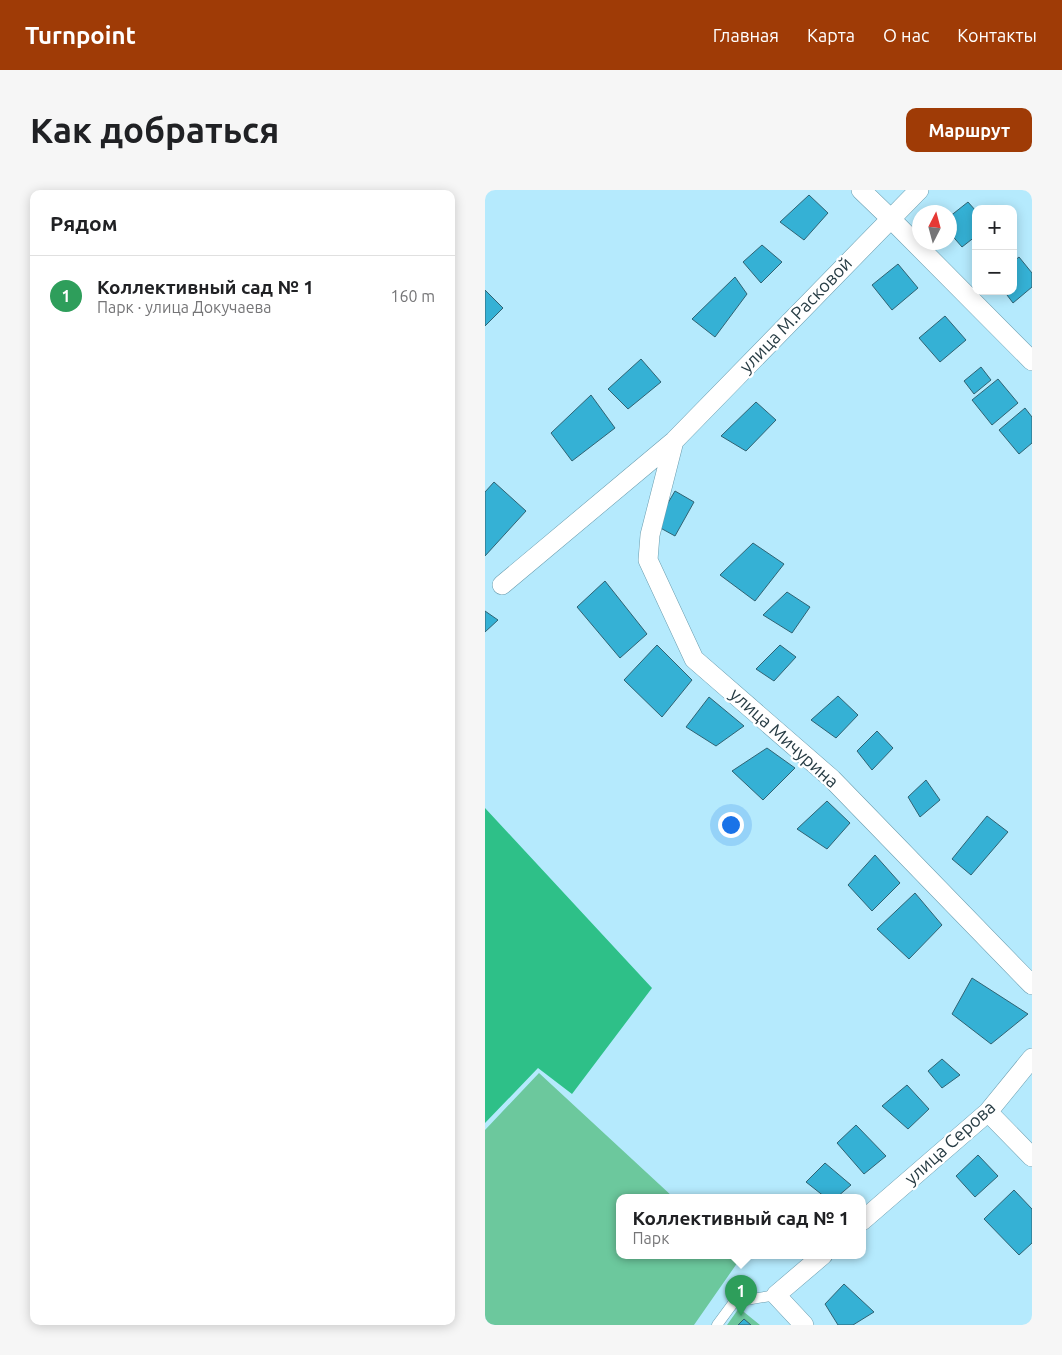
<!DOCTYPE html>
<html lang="ru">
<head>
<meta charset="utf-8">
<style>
	body { margin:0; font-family:Ubuntu,sans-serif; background:#f6f6f6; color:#202124 }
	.controls { position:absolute; right:15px; top:15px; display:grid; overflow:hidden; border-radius:10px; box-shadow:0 2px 12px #0003 }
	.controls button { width:45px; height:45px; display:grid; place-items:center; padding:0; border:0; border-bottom:1px solid #e0e0e0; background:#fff; color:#202124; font:25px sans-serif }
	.compass { position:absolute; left:427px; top:15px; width:45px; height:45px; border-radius:50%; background:#fff; box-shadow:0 2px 12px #0003; rotate:6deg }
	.you { position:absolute; left:245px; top:634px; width:18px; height:18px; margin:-12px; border:4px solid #fff; border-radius:50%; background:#1a73e8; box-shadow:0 0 0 8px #1a73e833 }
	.badge { display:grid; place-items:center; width:32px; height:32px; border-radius:50%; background:#9f3b06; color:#fff; font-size:16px; font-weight:700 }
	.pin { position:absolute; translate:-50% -41px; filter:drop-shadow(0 1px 2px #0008) }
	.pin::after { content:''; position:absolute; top:26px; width:18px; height:15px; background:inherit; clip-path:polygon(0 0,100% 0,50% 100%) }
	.popup { position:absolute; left:131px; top:1004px; width:250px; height:65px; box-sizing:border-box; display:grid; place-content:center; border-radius:10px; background:#fff; filter:drop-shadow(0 1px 4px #0005); font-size:16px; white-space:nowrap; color:#757577 }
	.popup b { font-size:19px; color:#202124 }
	.popup::after { content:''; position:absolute; left:50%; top:100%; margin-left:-10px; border:10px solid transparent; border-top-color:#fff }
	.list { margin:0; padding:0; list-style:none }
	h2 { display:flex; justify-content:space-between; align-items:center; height:65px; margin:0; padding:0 20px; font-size:21px }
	h2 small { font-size:16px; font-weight:400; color:#757577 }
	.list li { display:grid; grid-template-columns:32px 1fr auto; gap:15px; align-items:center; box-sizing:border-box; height:80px; padding:0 20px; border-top:1px solid #e0e0e0 }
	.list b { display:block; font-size:19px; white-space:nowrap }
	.list p { margin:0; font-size:16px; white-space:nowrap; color:#757577 }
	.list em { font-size:16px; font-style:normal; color:#757577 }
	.map { position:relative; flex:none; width:547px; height:1135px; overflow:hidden; border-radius:10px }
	header { display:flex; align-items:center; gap:30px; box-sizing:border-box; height:70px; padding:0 25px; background:#9f3b06; color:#fff }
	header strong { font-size:24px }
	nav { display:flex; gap:28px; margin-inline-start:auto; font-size:18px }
	.intro { display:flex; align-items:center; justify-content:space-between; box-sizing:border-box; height:120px; padding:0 30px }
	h1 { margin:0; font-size:35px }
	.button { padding:12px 22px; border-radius:10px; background:#9f3b06; color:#fff; font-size:18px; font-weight:700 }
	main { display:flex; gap:30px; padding:0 30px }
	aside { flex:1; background:#fff; border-radius:10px; box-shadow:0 2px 12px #0003 }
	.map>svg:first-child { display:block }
	.green { fill:#6cc89d }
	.forest { fill:#2ec088 }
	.building { fill:#35b1d5; stroke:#306373 }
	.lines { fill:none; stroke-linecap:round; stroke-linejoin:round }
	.lane-casing { stroke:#699cae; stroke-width:11 }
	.street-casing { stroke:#699cae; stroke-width:20 }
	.lane { stroke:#fff; stroke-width:10 }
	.street { stroke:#fff; stroke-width:19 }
	.labels { text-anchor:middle; stroke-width:4.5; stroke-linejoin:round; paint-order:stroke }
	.street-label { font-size:18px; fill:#273c44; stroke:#fff }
</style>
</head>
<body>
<header>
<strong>Turnpoint</strong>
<nav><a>Главная</a><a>Карта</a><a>О нас</a><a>Контакты</a></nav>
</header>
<div class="intro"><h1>Как добраться</h1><a class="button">Маршрут</a></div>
<main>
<aside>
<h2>Рядом<small></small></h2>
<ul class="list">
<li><span class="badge" style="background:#2e9e5b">1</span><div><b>Коллективный сад № 1</b><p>Парк · улица Докучаева</p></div><em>160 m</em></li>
</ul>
</aside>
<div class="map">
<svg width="547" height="1135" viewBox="0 0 547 1135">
	<rect width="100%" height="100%" fill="#b5eafd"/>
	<path class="green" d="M54 883 188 1007H135V1065H250L255 1069 209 1135H4L0 1133V940Z
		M254 1118 275 1135H242Z"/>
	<path class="forest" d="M0 618 167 798 87 904 53 878 0 933Z"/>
	<path class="building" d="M324 5 343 23 319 50 295 32Z
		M483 12 491 21V46L477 57 464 42V27Z
		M277 55 297 72 276 93 258 72Z
		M534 67 547 83V97L528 113 519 101H528V72Z
		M413 74 433 98 407 120 387 95Z
		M250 87 262 104 230 147 207 129Z
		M0 100 18 118 0 136Z
		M460 126 481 150 455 172 434 148Z
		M156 169 176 192 143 219 123 199Z
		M496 177 506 190 489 204 479 191Z
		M513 189 533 213 507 235 487 210Z
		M106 205 130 238 87 271 66 243Z
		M271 212 291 230 261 261 236 246Z
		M540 218 547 227V253L534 264 514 240Z
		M9 292 41 321 0 366V302Z
		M190 301 209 312 190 346 170 335Z
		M268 353 299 374 270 411 235 385Z
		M120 391 162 444 135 468 92 417Z
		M302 402 325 417 307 443 278 425Z
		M0 421 13 430 0 442Z
		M172 455 207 490 177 527 139 490Z
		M295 455 311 467 289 491 271 479Z
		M353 506 373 525 351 548 326 530Z
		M224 507 259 536 231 556 201 537Z
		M392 541 408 558 387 580 372 561Z
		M282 558 310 578 278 610 247 581Z
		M441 590 455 610 435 627 423 607Z
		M342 611 365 633 342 659 312 639Z
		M502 626 523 642 486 685 467 669Z
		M390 665 415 693 387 721 363 695Z
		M430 703 457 735 424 769 392 739Z
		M487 788 543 824 506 854 467 824Z
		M457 869 475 885 457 898 443 881Z
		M422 895 444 919 423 939 397 916Z
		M371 935 401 966 379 984 352 953Z
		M493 965 513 986 490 1007 471 986Z
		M340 973 366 995 352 1007H340L321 992Z
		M529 1000 547 1019V1053L534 1065 499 1029Z
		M359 1094 389 1122 368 1135H353L340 1114Z
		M259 1129 266 1135H253Z"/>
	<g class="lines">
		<defs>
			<path id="lane" d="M232 1135 249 1112 291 1105"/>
			<path id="street" d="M376 0 405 28 547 171
				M189 251 165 345 163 370 209 469 347 589 547 795
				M17 395 189 251 434 0
				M503 922 547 967
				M377 1031 503 922 547 868
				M319 1135 291 1105 338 1065"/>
		</defs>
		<use href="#lane" class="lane-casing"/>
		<use href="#street" class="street-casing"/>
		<use href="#lane" class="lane"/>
		<use href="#street" class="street"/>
	</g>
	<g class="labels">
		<g class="street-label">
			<text transform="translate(311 125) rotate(-46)" y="6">улица М.Расковой</text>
			<text transform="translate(299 548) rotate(42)" y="6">улица Мичурина</text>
			<text transform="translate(465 953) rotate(-42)" y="6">улица Серова</text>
		</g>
	</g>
</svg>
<div class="controls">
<button>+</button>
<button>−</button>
</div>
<svg class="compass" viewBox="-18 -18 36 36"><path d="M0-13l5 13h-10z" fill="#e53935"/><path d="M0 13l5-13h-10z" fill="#757577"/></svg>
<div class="you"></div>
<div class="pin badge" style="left:256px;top:1126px;background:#2e9e5b">1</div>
<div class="popup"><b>Коллективный сад № 1</b>Парк</div>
</div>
</main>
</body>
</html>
